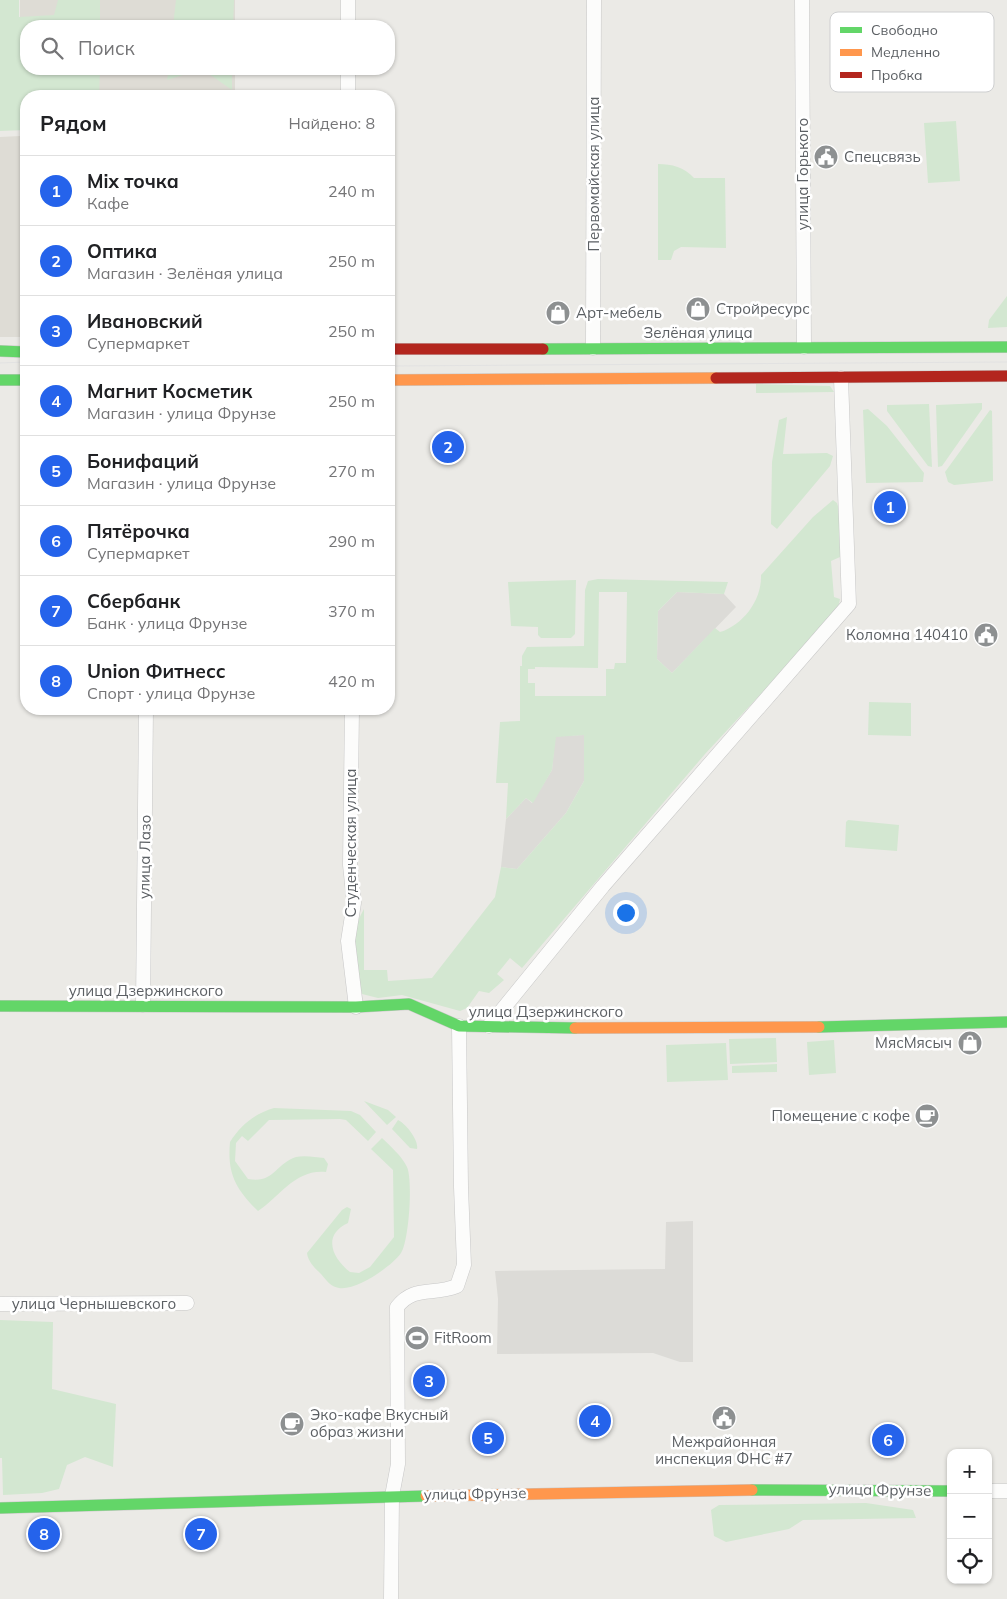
<!DOCTYPE html>
<html lang="ru">
<head>
<meta charset="utf-8">
<style>
	body { margin:0; font-family:Mulish,sans-serif; background:#f2f2f2; color:#202124 }
	.controls { position:absolute; right:15px; bottom:15px; display:grid; overflow:hidden; border-radius:10px; box-shadow:0 1px 4px #0004 }
	.controls button { width:45px; height:45px; display:grid; place-items:center; padding:0; border:0; border-bottom:1px solid #e0e0e0; background:#fff; color:#202124; font:25px sans-serif }
	.you { position:absolute; left:625px; top:912px; width:18px; height:18px; margin:-12px; border:4px solid #fff; border-radius:50%; background:#1a73e8; box-shadow:0 0 0 8px #1a73e833 }
	.badge { display:grid; place-items:center; width:32px; height:32px; border-radius:50%; background:#2563eb; color:#fff; font-size:16px; font-weight:700 }
	.pin { position:absolute; translate:-50% -50%; border:2px solid #fff; box-shadow:0 1px 5px #0006 }
	.list { margin:0; padding:0; list-style:none }
	h2 { display:flex; justify-content:space-between; align-items:center; height:65px; margin:0; padding:0 20px; font-size:21px }
	h2 small { font-size:16px; font-weight:400; color:#757577 }
	.list li { display:grid; grid-template-columns:32px 1fr auto; gap:15px; align-items:center; box-sizing:border-box; height:70px; padding:0 20px; border-top:1px solid #e0e0e0 }
	.list b { display:block; font-size:19px; white-space:nowrap }
	.list p { margin:0; font-size:16px; white-space:nowrap; color:#757577 }
	.list em { font-size:16px; font-style:normal; color:#757577 }
	.icon { flex:none; width:28px; height:28px; fill:none; stroke:currentColor; stroke-width:2; stroke-linecap:round; stroke-linejoin:round }
	.map { position:relative; flex:none; width:1007px; height:1599px; overflow:hidden }
	.search { position:absolute; background:#fff; box-shadow:0 1px 4px #0004; left:20px; top:20px; width:375px; height:55px; display:flex; align-items:center; gap:12px; box-sizing:border-box; padding:0 18px; border-radius:20px; color:#757577; font-size:19px }
	.panel { position:absolute; background:#fff; box-shadow:0 1px 4px #0004; left:20px; top:90px; width:375px; height:625px; border-radius:20px }
	.map>svg:first-child { display:block }
	.industrial { fill:#dcdbd7 }
	.education { fill:#dedcd5 }
	.green { fill:#d3e7d1; fill-rule:evenodd }
	.lines { fill:none; stroke-linecap:round; stroke-linejoin:round }
	.street-casing { stroke:#c8c8c8; stroke-width:15 }
	.fast-casing { stroke:#c7c7c6; stroke-width:12 }
	.slow-casing { stroke:#c7c7c6; stroke-width:12 }
	.jam-casing { stroke:#c7c7c6; stroke-width:12 }
	.street { stroke:#fcfcfb; stroke-width:14 }
	.fast { stroke:#63d668; stroke-width:11 }
	.slow { stroke:#ff974d; stroke-width:11 }
	.jam { stroke:#b3261e; stroke-width:11 }
	.tram { stroke:#e2e2e2; stroke-width:1 }
	.labels { text-anchor:middle; stroke-width:5; stroke-linejoin:round; paint-order:stroke }
	.poi-label { font-size:15px; fill:#5b5f63; stroke:#fff; text-anchor:start }
	.street-label { font-size:15px; fill:#5b5f63; stroke:#fff }
	.key { fill:#fff; stroke:#cecfd0; stroke-width:1 }
	.key-label { font-size:14px; fill:#5b5f63 }
</style>
</head>
<body>
<div class="map">
<svg width="1007" height="1599" viewBox="0 0 1007 1599">
	<rect width="100%" height="100%" fill="#ebeae6"/>
	<path class="industrial" d="M677 592 724 594 736 607 672 673 657 659 658 611Z
		M584 735V781L566 813 517 869 501 867 506 819 526 798 532 803 552 770 555 736Z
		M693 1221V1362H680L653 1353 497 1354 498 1299 495 1271 665 1269 666 1222Z"/>
	<path class="education" d="M20 0H235V26H26V69H235V96H26V337H0V137L20 136Z"/>
	<path class="green" d="M0 0H19V17L54 15 58 0H100V26H26V69H100L99 96H26V130L0 131Z
		M176 0H234L233 26H173Z
		M169 69H232V90L202 69 167 80Z
		M956 121 960 181 928 183 924 123Z
		M658 164C672 164 684 167 694 178H725L726 248 681 247 674 251 671 260H658Z
		M1007 296V327L988 328 989 320Z
		M756 384 830 386 834 392 756 393Z
		M982 403V409L942 466 938 467 936 405Z
		M929 404 932 467 928 466 887 411V405Z
		M868 409 887 426 924 473 923 482 866 483 863 410Z
		M990 410 992 411 993 481 954 485 948 482 945 472Z
		M787 417 783 454 827 453 833 456 830 466 777 529 771 524 772 462 779 420Z
		M833 500 837 503 841 516 840 557 831 561 834 597 840 599 837 612 705 754 522 968 510 958 497 974 504 980 489 993 479 991 467 1008 460 1011 402 995 378 998 362 994C352 965 348 936 364 909V970H387L388 981 432 978 495 897 501 867 517 869 566 813 584 781V735L556 737 552 770 533 803 526 798 506 819 508 783H496L500 722 520 721V666H522V656L527 647 584 646 585 590 588 581 598 579 728 582 724 594 677 592 658 611 657 659 672 673 715 628 720 632C743 625 762 600 761 575L813 517ZM599 592H627L626 663H615L614 669H606V696H535V683H528V669H535V667L598 668Z
		M576 580 575 634 571 638H541L538 635V627L511 626 508 582Z
		M869 702 911 703V736L868 735Z
		M848 820 899 825 897 851 845 847 846 822Z
		M776 1038 777 1062 730 1064 729 1039Z
		M834 1040 836 1073 809 1075 807 1042Z
		M726 1043 728 1080 667 1082 666 1045Z
		M777 1064V1072L732 1073V1066Z
		M364 1101 388 1110 396 1117 387 1125Z
		M274 1108 351 1111 360 1115 376 1132 368 1141 346 1120 340 1119 269 1120 248 1141 242 1136 236 1143 235 1161 248 1179C274 1184 275 1164 296 1157 304 1155 316 1157 324 1158L328 1164 326 1172C295 1169 281 1196 258 1211 236 1189 227 1174 230 1142 241 1125 254 1114 274 1108Z
		M398 1120C406 1124 419 1140 417 1149L410 1148 392 1129Z
		M382 1138C390 1146 402 1156 407 1167 413 1180 409 1241 401 1253 391 1267 356 1291 339 1288 331 1287 326 1280 321 1274 315 1268 308 1262 307 1253L342 1210 347 1207 351 1209 348 1223C322 1235 332 1258 350 1272L359 1273 370 1267 394 1237 393 1170 371 1149Z
		M0 1320 53 1322 52 1389 116 1404 113 1467 85 1457 67 1465 59 1489 42 1493 3 1495 2 1458H0Z
		M866 1503 913 1510 916 1518 803 1520 789 1529 726 1542 714 1536 711 1510 719 1505Z"/>
	<g class="lines">
		<defs>
			<path id="street" d="M802 0 804 347
				M348 26V0
				M348 96V69
				M593 348 594 0
				M352 709 350 865 354 903 348 941 356 1007
				M143 1005 146 709
				M489 1026 603 886 849 604 841 378
				M0 1304 187 1303
				M988 1491H1007
				M391 1599 392 1496 398 1464 397 1307C414 1285 432 1296 457 1286L464 1265 461 1187 459 1026"/>
			<path id="fast" d="M543 349 1007 347
				M0 351 26 352
				M0 380H26
				M0 1006 356 1007 409 1004 459 1026 575 1028
				M819 1027 1007 1022
				M752 1490 951 1491
				M0 1508 426 1496"/>
			<path id="slow" d="M389 380 716 378
				M575 1028 819 1027
				M426 1496 752 1490"/>
			<path id="jam" d="M389 349H543
				M716 378 1007 376"/>
		</defs>
		<use href="#street" class="street-casing"/>
		<use href="#fast" class="fast-casing"/>
		<use href="#slow" class="slow-casing"/>
		<use href="#jam" class="jam-casing"/>
		<use href="#street" class="street"/>
		<use href="#fast" class="fast"/>
		<use href="#slow" class="slow"/>
		<use href="#jam" class="jam"/>
		<path class="tram" d="M0 363 26 362
			M389 366 1007 362"/>
	</g>
	<defs>
		<symbol id="civic-disc" viewBox="-11 -11 22 22"><circle r="9.5" fill="#8d9091" stroke="#fff"/><path d="M-.6-6.5H3V-4.5H.6V-3L4-1V1h2V6H-6V1h2V-1L-.6-3ZM-1.2 2.5V6h2.4V2.5Z" fill="#fff"/></symbol>
		<symbol id="shop-disc" viewBox="-11 -11 22 22"><circle r="9.5" fill="#8d9091" stroke="#fff"/><path d="M-5-2.5h2.3a2.7 3.5 0 0 1 5.4 0H5L5.5 6h-11ZM-1.5-2.5h3a1.5 2.3 0 0 0-3 0Z" fill="#fff"/></symbol>
		<symbol id="cafe-disc" viewBox="-11 -11 22 22"><circle r="9.5" fill="#8d9091" stroke="#fff"/><path d="M-5.5-4.5H6V0H3Q3 3.5 0 3.5H-2.5Q-5.5 3.5-5.5 0ZM3-3.2v2h1.7v-2ZM-6 4.5H4V6H-6Z" fill="#fff"/></symbol>
		<symbol id="stadium-disc" viewBox="-11 -11 22 22"><circle r="9.5" fill="#8d9091" stroke="#fff"/><path d="M0-5a6.5 5 0 1 0 0 10a6.5 5 0 1 0 0-10ZM-3.5-1.8h7v3.6h-7Z" fill="#fff"/></symbol>
	</defs>
	<g fill-rule="evenodd">
		<use href="#civic-disc" x="812" y="143" width="28" height="28"/>
		<use href="#shop-disc" x="684" y="295" width="28" height="28"/>
		<use href="#shop-disc" x="544" y="299" width="28" height="28"/>
		<use href="#civic-disc" x="972" y="621" width="28" height="28"/>
		<use href="#shop-disc" x="956" y="1029" width="28" height="28"/>
		<use href="#cafe-disc" x="913" y="1102" width="28" height="28"/>
		<use href="#stadium-disc" x="403" y="1324" width="28" height="28"/>
		<use href="#civic-disc" x="710" y="1404" width="28" height="28"/>
		<use href="#cafe-disc" x="278" y="1410" width="28" height="28"/>
	</g>
	<g class="labels">
		<g class="poi-label">
			<text x="844" y="162">Спецсвязь</text>
			<text x="716" y="314">Стройресурс</text>
			<text x="576" y="318">Арт-мебель</text>
			<text x="968" y="640" text-anchor="end">Коломна 140410</text>
			<text x="952" y="1048" text-anchor="end">МясМясыч</text>
			<text x="910" y="1121" text-anchor="end">Помещение с кофе</text>
			<text x="434" y="1343">FitRoom</text>
			<text x="310" y="1420">Эко-кафе Вкусный<tspan x="310" dy="17">образ жизни</tspan></text>
			<text x="724" y="1447" text-anchor="middle">Межрайонная<tspan x="724" dy="17">инспекция ФНС #7</tspan></text>
		</g>
		<g class="street-label">
			<text transform="translate(594 174) rotate(-90)" y="5">Первомайская улица</text>
			<text transform="translate(803 174) rotate(-90)" y="5">улица Горького</text>
			<text x="698" y="338">Зелёная улица</text>
			<text transform="translate(351 843) rotate(-90)" y="5">Студенческая улица</text>
			<text transform="translate(145 857) rotate(-89)" y="5">улица Лазо</text>
			<text x="146" y="996">улица Дзержинского</text>
			<text x="546" y="1017">улица Дзержинского</text>
			<text x="94" y="1309">улица Чернышевского</text>
			<text transform="translate(880 1490) rotate(1)" y="5">улица Фрунзе</text>
			<text transform="translate(475 1494) rotate(-1)" y="5">улица Фрунзе</text>
		</g>
	</g>
	<rect x="830" y="12" width="164" height="80" rx="8" class="key"/>
	<rect x="840" y="27" width="22" height="6" fill="#63d668"/>
	<rect x="840" y="49" width="22" height="7" fill="#ff974d"/>
	<rect x="840" y="72" width="22" height="6" fill="#b3261e"/>
	<g class="key-label">
		<text x="871" y="35">Свободно</text>
		<text x="871" y="57">Медленно</text>
		<text x="871" y="80">Пробка</text>
	</g>
</svg>
<div class="controls">
<button>+</button>
<button>−</button>
<button><svg class="icon" aria-label="locate" viewBox="0 0 24 24"><circle cx="12" cy="12" r="6"/><path d="M12 2v4M12 18v4M2 12h4M18 12h4"/></svg></button>
</div>
<div class="you"></div>
<div class="pin badge" style="left:890px;top:507px">1</div>
<div class="pin badge" style="left:448px;top:447px">2</div>
<div class="pin badge" style="left:429px;top:1381px">3</div>
<div class="pin badge" style="left:595px;top:1421px">4</div>
<div class="pin badge" style="left:488px;top:1438px">5</div>
<div class="pin badge" style="left:888px;top:1440px">6</div>
<div class="pin badge" style="left:201px;top:1534px">7</div>
<div class="pin badge" style="left:44px;top:1534px">8</div>
<div class="search"><svg class="icon" aria-label="search" viewBox="0 0 24 24"><circle cx="10" cy="10" r="6"/><path d="M15 15l6 6"/></svg>Поиск</div>
<section class="panel">
<h2>Рядом<small>Найдено: 8</small></h2>
<ul class="list">
<li><span class="badge">1</span><div><b>Mix точка</b><p>Кафе</p></div><em>240 m</em></li>
<li><span class="badge">2</span><div><b>Оптика</b><p>Магазин · Зелёная улица</p></div><em>250 m</em></li>
<li><span class="badge">3</span><div><b>Ивановский</b><p>Супермаркет</p></div><em>250 m</em></li>
<li><span class="badge">4</span><div><b>Магнит Косметик</b><p>Магазин · улица Фрунзе</p></div><em>250 m</em></li>
<li><span class="badge">5</span><div><b>Бонифаций</b><p>Магазин · улица Фрунзе</p></div><em>270 m</em></li>
<li><span class="badge">6</span><div><b>Пятёрочка</b><p>Супермаркет</p></div><em>290 m</em></li>
<li><span class="badge">7</span><div><b>Сбербанк</b><p>Банк · улица Фрунзе</p></div><em>370 m</em></li>
<li><span class="badge">8</span><div><b>Union Фитнесс</b><p>Спорт · улица Фрунзе</p></div><em>420 m</em></li>
</ul>
</section>
</div>
</body>
</html>
